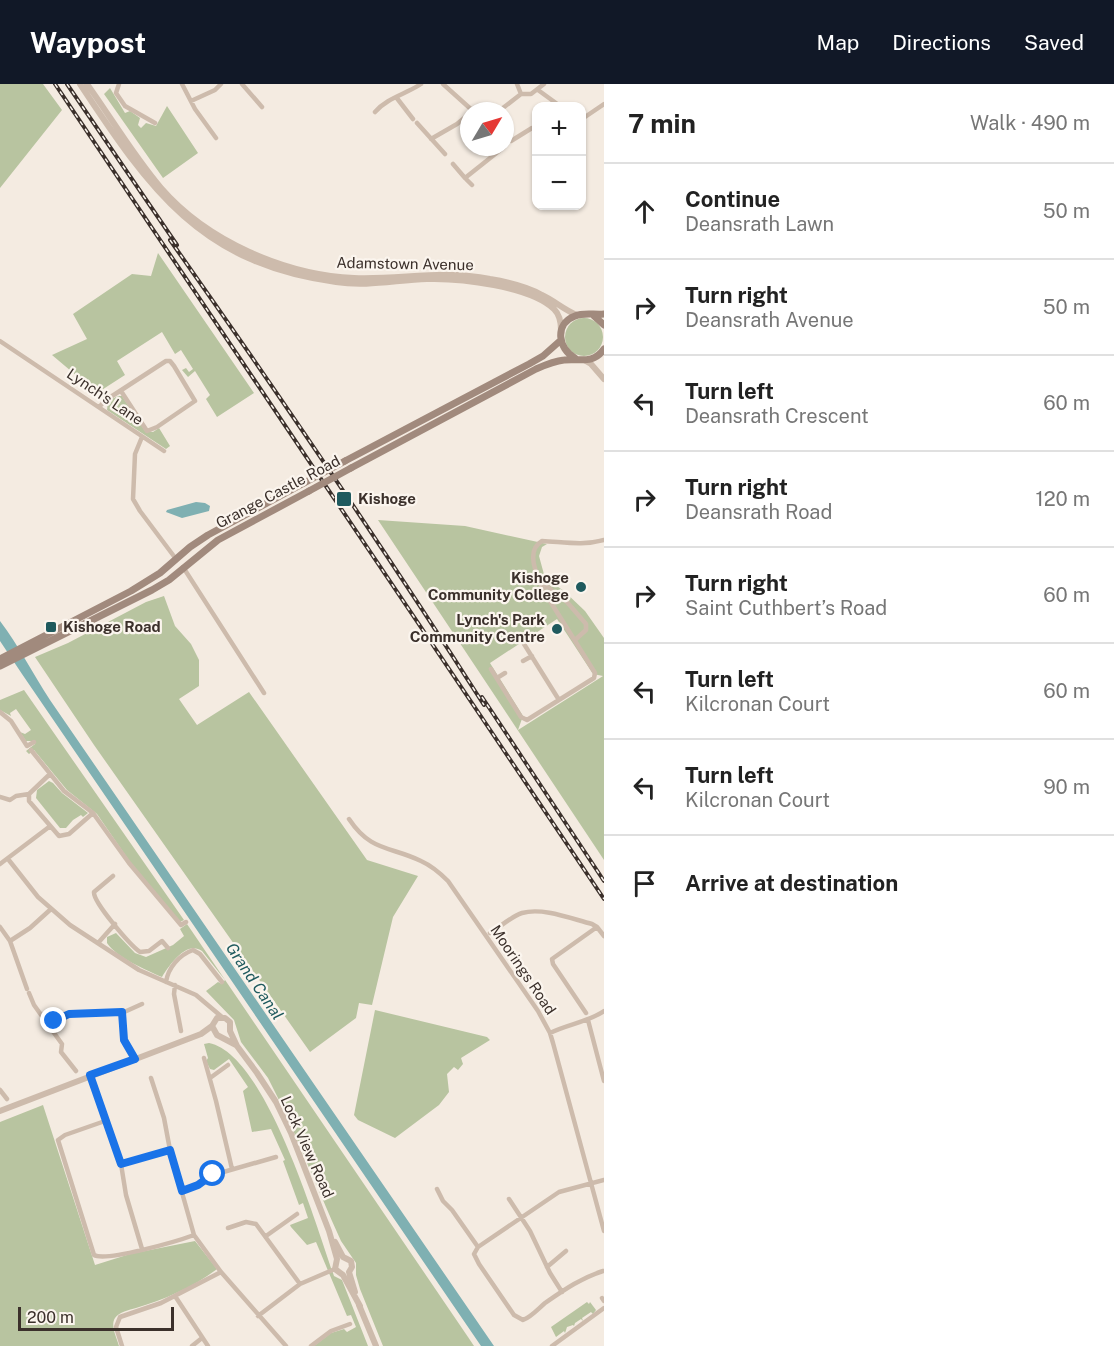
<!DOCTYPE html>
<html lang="en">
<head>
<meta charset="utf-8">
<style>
	body { margin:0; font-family:"Public Sans",sans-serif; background:#f6f6f6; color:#222 }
	.controls { position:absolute; right:18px; top:18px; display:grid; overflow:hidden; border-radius:12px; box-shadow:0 2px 4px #0004 }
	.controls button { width:54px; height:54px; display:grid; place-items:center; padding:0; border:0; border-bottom:2px solid #e0e0e0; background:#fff; color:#222; font:30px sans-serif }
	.compass { position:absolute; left:460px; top:18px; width:54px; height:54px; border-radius:50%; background:#fff; box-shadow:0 2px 4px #0004; rotate:52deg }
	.scale { position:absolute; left:18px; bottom:15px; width:156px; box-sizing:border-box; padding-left:6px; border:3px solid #3b302b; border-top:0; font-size:16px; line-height:21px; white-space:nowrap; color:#3b302b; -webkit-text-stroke:4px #fbf5ee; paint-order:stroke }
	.stop { position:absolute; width:18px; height:18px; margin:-14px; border:4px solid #1a73e8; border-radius:50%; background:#fff }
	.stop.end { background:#1a73e8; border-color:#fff; box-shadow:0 2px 6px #0008 }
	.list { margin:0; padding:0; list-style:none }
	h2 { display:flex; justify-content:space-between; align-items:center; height:78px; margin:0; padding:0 24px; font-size:26px }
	h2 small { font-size:20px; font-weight:400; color:#767676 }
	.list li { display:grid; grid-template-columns:39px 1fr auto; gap:18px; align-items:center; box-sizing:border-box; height:96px; padding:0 24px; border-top:2px solid #e0e0e0 }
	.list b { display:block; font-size:22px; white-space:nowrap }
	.list p { margin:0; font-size:20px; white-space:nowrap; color:#767676 }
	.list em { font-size:20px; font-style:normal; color:#767676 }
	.icon { flex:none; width:33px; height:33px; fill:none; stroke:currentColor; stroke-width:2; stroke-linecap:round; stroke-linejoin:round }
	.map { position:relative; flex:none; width:604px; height:1262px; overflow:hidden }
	header { display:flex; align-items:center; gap:36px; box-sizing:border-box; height:84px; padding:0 30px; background:#111827; color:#fff }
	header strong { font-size:28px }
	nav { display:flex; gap:33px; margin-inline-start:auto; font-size:21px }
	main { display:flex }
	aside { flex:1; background:#fff }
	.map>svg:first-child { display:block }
	.green { fill:#b8c4a0; fill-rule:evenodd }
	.water { fill:#7fb0b2 }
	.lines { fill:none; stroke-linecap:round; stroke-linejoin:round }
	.minor { stroke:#cdbbac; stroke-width:4.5 }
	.tertiary { stroke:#cdbbac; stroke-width:6 }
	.secondary { stroke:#a18a7d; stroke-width:7 }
	.rail-casing { stroke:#3b302b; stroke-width:4 }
	.rail { stroke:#fbf5ee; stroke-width:1.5; stroke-dasharray:4.5; stroke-linecap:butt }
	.secondary-bridge { stroke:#a18a7d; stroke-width:7 }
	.route { stroke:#1a73e8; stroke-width:8 }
	.poi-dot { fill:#1f5a5e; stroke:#fbf5ee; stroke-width:2 }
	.labels { text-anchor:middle; stroke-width:4.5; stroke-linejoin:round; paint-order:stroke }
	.street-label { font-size:15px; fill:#3b302b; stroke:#fbf5ee }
	.poi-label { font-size:15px; font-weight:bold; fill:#3b302b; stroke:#fbf5ee; text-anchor:start }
	.water-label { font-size:16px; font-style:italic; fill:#1f5a5e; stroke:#fbf5ee }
</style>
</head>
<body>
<header>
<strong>Waypost</strong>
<nav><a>Map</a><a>Directions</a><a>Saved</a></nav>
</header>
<main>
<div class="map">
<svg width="604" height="1262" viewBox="0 0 604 1262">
	<rect width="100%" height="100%" fill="#f4ebe1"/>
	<path class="green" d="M0 0H43L62 26 0 104Z
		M110 4 125 29 130 27 140 34 138 41 141 44 146 39 156 42 167 22 198 69 163 94 104 10Z
		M158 169 254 309 217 333 206 315 210 311 195 287 188 293 182 286 186 284 189 288 193 285 181 266 175 270 162 248 117 277 125 291 97 309 52 271 87 255 73 230 132 190 151 192Z
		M565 253a19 19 0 1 1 38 0a19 19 0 1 1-38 0Z
		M118 312H122L145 347 153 348 159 344 170 362 166 365 107 326 108 317Z
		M378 436 465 442 547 460 542 463 539 472 545 494 564 507 585 527 604 554V776ZM557 535 593 590 603 592 518 646 523 632 490 579Z
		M164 512 175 542 191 560 199 576V602L179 615 197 641 249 608 367 776 418 792 393 833 372 921 359 919 356 934 310 968 94 661 35 573 68 559 146 518Z
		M24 606 184 836 180 838 130 778 97 730 67 706 34 666 29 670 26 667 35 660 32 657H26L20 648 25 650 31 646 16 625 10 629 11 632 0 626V616Z
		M49 697 53 699 62 709 88 729 83 733 81 731 73 736 66 744H60L36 714 37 706Z
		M187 840 468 1253 474 1262H383L360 1205 356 1191V1179L341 1157 332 1137 286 1030 268 994 241 958 234 936 206 907 218 898 222 900 225 896 202 867C186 856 169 882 162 893 146 886 117 874 107 859V853L116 849 135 869 146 873 173 861 184 852 180 845Z
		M375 926 487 953 490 956 461 974 463 980 458 986 454 983 447 990 449 1008 439 1021 395 1054 358 1036 354 1031Z
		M209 959C266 970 316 1141 334 1192L342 1196 368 1262H314L331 1249 344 1245 347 1248 356 1243 351 1231 347 1232 316 1158 307 1161 291 1143 290 1141 308 1134 303 1119 299 1121 283 1077 285 1076 271 1045 252 1048 243 1007 248 1003 229 975 214 986 210 985 206 977 208 974 204 960Z
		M43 1021 95 1181 130 1170 195 1157 217 1185C194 1203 163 1216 136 1224 129 1226 119 1228 115 1234 110 1242 117 1254 119 1262H0V1038Z
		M587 1218 589 1220 590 1218 596 1226 593 1230 591 1228 582 1234 583 1237 581 1235 575 1239 574 1242 573 1241 567 1243 565 1249 564 1247 556 1253 551 1243Z"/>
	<path class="water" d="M196 418 205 419 210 422 209 427 182 434 166 428 167 426Z
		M0 537C19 562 33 590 50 616L494 1262H481L22 590 0 557Z"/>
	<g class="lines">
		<path class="minor" d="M119 0 116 9 125 22 155 39
			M182 0 195 25 216 54
			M242 0 262 23
			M443 0 473 27
			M517 0 521 10
			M538 6 560 22
			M521 10H531L544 0
			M396 13 413 35
			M191 17 215 6 221 0
			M499 27 521 10
			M375 28C387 14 406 10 421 0
			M582 35 604 20
			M417 39 445 70
			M505 49 511 57 532 44
			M431 55 457 40 469 30
			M453 80 465 94
			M472 101 465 94 504 63
			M0 257 164 367
			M99 323 106 316 166 277H170L174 282 195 317 157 343 147 347 121 307
			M142 353 135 370 133 415 140 427 176 475
			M183 483 264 609
			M541 498 567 518 586 540V546L575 556
			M524 560 559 616
			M523 577 532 572
			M491 585 521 633 527 636 594 594 595 589 545 509C538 494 524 467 542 457 564 458 583 462 604 456
			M497 594 505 589
			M0 628 11 637 27 662 34 658
			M31 666 64 707 93 729 129 779 181 841 186 838
			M29 710V717L59 752 69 750 93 729
			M0 713 10 716 16 712 29 710 50 690
			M349 735C371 768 390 762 421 777 432 782 440 789 448 797L538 927 550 949 553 959 604 1147
			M8 775 38 813 70 841 139 886 196 911 222 933
			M0 780 49 743
			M113 792 94 808C93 818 130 861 140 868L149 867 162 857 168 864
			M0 843 10 857 27 905
			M490 849C500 843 512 832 522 829 543 823 572 835 592 840L597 843 604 852
			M10 857 30 844 51 825
			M98 859 115 840
			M166 898C168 884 179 871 193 866L200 870 222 898
			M175 901 174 910 181 947
			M29 909 34 921 62 960 61 968 76 987
			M122 929 124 956 135 975
			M586 929 553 880 552 875 597 843
			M588 936 604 997
			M49 941 64 931 69 930 122 929 142 920
			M550 949C568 940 588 938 604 927
			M204 974 216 1017 232 1085
			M90 991 121 1080 126 1111 142 1165
			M151 994 164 1034 170 1066 194 1151 221 1188 286 1262
			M210 994 228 981
			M0 1006 7 1015
			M105 1037 65 1051 58 1056 94 1171C106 1178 178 1157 194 1151
			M121 1080 170 1066
			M437 1105 443 1117 452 1126 478 1163
			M181 1107 198 1101 213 1091 276 1073
			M509 1115 530 1147 550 1189 562 1208
			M228 1144 246 1138 256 1140 300 1200
			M266 1152 297 1130
			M478 1163 474 1170 479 1180 514 1231 523 1236C531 1233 538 1225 545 1219 564 1206 581 1194 603 1187
			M478 1163 559 1108 604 1096
			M547 1183 566 1167
			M175 1212 208 1262
			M602 1214 604 1217
			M258 1232 300 1200 335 1185
			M122 1262 116 1243 120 1233 161 1219 221 1188
			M192 1262 202 1254
			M311 1262 331 1247 350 1240
			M552 1262 604 1224"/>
		<path class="tertiary" d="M80 0C150 106 201 180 336 198 367 203 396 196 427 195 460 194 530 202 554 225 560 231 561 238 561 246
			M87 0C112 35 133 71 161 104 207 157 285 191 354 194 402 196 441 185 490 195 508 198 526 202 542 211 555 217 564 226 577 231
			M584 276 591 280 604 295
			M212 942 217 951 236 961
			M0 1027 201 950 212 942 217 934H225L230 938V947L237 962 257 989 276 1018 291 1049 329 1147 337 1175 335 1185 343 1191 360 1222
			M335 1158 343 1173 351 1177 352 1183 349 1188 355 1208
			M359 1221 376 1262"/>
		<path class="secondary" d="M594 232 604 241
			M575 274C558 265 554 240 575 232 584 228 594 231 604 230
			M345 377 529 280 543 272 561 256
			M351 384 536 285C545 281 554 277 564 276 579 274 593 281 604 265
			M0 575 131 507 160 489 190 463 208 451 304 399
			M0 582 152 506 169 496 218 456 309 407"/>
		<defs>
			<path id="rail" d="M55 0 604 815
				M67 0 177 161
				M170 156C278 309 383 463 484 621
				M482 613 604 797"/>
		</defs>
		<use href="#rail" class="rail-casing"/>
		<use href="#rail" class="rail"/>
		<path class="secondary-bridge" d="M304 399 345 377
			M309 407 351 384"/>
	</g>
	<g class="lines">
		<path class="route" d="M54 937 69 930 122 928 124 956 135 975 90 991 121 1080 170 1066 182 1107 198 1101 213 1090"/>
	</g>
	<g class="poi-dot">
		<rect x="336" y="407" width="16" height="16" rx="3"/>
		<circle cx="581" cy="503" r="6"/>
		<rect x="45" y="537" width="12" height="12" rx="3"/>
		<circle cx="557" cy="545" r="6"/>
	</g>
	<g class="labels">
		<g class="street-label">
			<text transform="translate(405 180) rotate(1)" y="5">Adamstown Avenue</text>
			<text transform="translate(105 313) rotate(34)" y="5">Lynch's Lane</text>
			<text transform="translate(278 408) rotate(-28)" y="5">Grange Castle Road</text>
			<text transform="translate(523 886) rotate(56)" y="5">Moorings Road</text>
			<text transform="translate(307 1063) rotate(66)" y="5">Lock View Road</text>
		</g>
		<g class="poi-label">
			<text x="358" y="420">Kishoge</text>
			<text x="569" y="499" text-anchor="end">Kishoge<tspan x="569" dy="17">Community College</tspan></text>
			<text x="545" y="541" text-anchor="end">Lynch's Park<tspan x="545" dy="17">Community Centre</tspan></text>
			<text x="63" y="548">Kishoge Road</text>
		</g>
		<g class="water-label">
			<text transform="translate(255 897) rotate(56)" y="6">Grand Canal</text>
		</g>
	</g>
</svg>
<div class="controls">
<button>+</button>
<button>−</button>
</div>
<svg class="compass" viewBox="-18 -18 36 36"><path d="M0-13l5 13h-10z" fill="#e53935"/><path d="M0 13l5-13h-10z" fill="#767676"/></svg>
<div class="scale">200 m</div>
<div class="stop" style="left:213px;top:1090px"></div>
<div class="stop end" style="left:54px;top:937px"></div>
</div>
<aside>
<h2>7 min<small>Walk · 490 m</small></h2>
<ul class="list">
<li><svg class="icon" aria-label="ahead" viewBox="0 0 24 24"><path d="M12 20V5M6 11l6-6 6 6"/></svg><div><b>Continue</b><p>Deansrath Lawn</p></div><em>50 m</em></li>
<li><svg class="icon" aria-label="right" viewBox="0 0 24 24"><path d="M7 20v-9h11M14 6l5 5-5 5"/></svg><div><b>Turn right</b><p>Deansrath Avenue</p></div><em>50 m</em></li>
<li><svg class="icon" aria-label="left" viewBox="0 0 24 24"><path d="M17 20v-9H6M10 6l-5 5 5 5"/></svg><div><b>Turn left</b><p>Deansrath Crescent</p></div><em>60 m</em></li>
<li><svg class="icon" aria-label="right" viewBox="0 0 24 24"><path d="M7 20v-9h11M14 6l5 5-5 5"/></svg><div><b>Turn right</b><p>Deansrath Road</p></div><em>120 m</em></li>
<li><svg class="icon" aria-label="right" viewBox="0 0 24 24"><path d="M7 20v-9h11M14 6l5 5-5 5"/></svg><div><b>Turn right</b><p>Saint Cuthbert’s Road</p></div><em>60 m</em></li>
<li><svg class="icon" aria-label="left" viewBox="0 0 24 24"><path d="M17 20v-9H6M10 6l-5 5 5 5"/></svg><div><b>Turn left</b><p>Kilcronan Court</p></div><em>60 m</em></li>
<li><svg class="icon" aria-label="left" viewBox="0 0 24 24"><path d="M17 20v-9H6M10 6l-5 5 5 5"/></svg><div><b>Turn left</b><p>Kilcronan Court</p></div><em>90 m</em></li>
<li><svg class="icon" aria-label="arrive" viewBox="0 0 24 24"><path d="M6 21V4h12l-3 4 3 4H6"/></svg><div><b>Arrive at destination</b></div></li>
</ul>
</aside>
</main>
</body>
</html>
